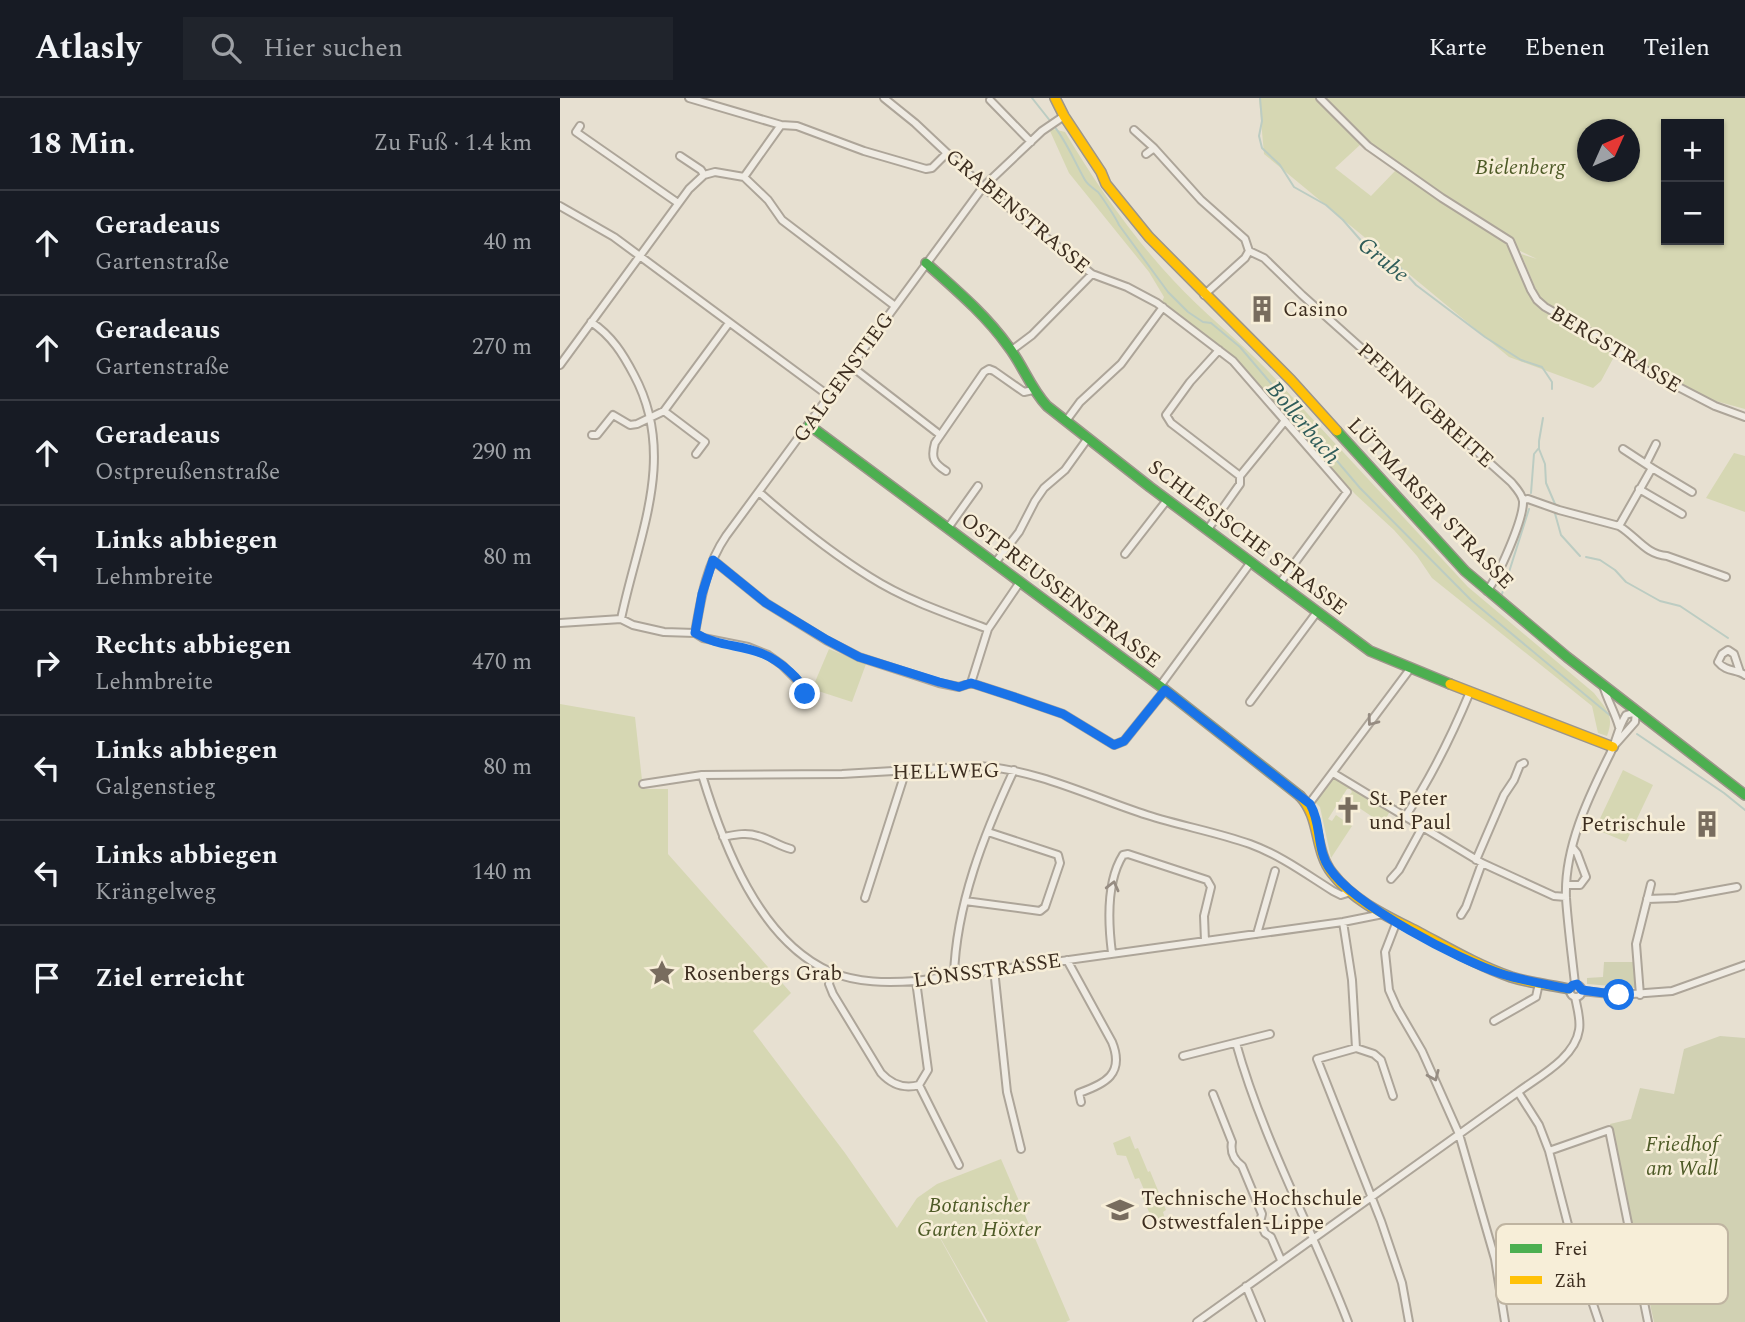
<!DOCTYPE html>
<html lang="de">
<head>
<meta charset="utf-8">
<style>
	body { margin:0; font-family:Spectral,serif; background:#20242c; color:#f1f3f6 }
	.controls { position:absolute; right:21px; top:21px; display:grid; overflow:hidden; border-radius:0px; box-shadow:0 2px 5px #0004 }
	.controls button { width:63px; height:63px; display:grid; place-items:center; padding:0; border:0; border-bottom:2px solid #363941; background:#171b24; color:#f1f3f6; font:35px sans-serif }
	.compass { position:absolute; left:1017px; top:21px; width:63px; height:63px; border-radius:50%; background:#171b24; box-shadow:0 2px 5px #0004; rotate:45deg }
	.stop { position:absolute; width:21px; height:21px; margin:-16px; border:5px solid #1a73e8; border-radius:50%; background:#fff }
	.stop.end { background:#1a73e8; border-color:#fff; box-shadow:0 2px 7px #0008 }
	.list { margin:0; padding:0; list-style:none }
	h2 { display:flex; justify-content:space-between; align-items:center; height:91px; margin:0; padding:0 28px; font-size:30px }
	h2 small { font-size:23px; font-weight:400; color:#9ea1a6 }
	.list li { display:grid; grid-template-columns:46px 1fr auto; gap:21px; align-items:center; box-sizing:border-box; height:105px; padding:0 28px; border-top:2px solid #363941 }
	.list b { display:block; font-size:26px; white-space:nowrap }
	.list p { margin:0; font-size:23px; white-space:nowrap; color:#9ea1a6 }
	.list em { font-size:23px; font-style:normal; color:#9ea1a6 }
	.icon { flex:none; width:38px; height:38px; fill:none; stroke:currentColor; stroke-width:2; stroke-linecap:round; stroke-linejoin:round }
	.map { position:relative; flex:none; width:1185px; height:1224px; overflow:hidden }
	header { display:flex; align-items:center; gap:42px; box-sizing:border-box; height:98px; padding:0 35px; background:#171b24; border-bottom:2px solid #363941 }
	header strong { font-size:33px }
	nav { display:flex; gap:38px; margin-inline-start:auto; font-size:24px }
	.search { width:490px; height:63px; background:#20242c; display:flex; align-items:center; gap:18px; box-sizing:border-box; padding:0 24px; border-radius:0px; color:#9ea1a6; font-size:26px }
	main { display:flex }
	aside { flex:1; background:#171b24 }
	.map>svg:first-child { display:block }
	.green { fill:#d6d7b3; fill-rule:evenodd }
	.cemetery { fill:#d1d1b3 }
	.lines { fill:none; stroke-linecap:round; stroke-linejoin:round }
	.stream { stroke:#bcccc2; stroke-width:2 }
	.street-casing { stroke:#ada599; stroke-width:10 }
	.fast-casing { stroke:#9c958a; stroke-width:12 }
	.slow-casing { stroke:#9c958a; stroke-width:12 }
	.street { stroke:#efebe3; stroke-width:6 }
	.fast { stroke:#4caf50; stroke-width:9 }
	.slow { stroke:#ffc107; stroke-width:9 }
	.oneway { stroke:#968c82 }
	.route { stroke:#1a73e8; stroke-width:9 }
	.labels { text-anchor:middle; stroke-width:5; stroke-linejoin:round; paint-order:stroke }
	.park-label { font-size:21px; font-style:italic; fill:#4d5a26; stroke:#f7eed8 }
	.street-label { font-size:21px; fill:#3d2e20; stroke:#f7eed8 }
	.poi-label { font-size:21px; fill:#3d2e20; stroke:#f7eed8; text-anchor:start }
	.water-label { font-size:23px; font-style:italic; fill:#2f5d5a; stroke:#f7eed8 }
	.key { fill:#f7eed8; stroke:#bfb4a1; stroke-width:2 }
	.key-label { font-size:19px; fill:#3d2e20 }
</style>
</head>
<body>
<header>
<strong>Atlasly</strong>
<div class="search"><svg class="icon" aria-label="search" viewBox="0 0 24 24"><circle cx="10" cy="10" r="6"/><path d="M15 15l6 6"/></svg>Hier suchen</div>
<nav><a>Karte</a><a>Ebenen</a><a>Teilen</a></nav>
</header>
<main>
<aside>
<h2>18 Min.<small>Zu Fuß · 1.4 km</small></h2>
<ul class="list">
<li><svg class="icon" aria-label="ahead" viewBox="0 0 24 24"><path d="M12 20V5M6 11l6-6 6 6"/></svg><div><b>Geradeaus</b><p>Gartenstraße</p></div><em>40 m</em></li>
<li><svg class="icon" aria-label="ahead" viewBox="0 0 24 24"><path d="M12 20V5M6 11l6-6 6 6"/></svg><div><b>Geradeaus</b><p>Gartenstraße</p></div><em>270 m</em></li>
<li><svg class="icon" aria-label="ahead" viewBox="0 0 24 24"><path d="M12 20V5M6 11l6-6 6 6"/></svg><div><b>Geradeaus</b><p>Ostpreußenstraße</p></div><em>290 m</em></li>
<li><svg class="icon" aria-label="left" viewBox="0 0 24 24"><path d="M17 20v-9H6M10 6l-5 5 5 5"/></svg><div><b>Links abbiegen</b><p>Lehmbreite</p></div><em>80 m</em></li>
<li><svg class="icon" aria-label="right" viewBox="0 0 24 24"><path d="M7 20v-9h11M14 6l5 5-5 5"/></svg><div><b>Rechts abbiegen</b><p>Lehmbreite</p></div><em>470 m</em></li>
<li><svg class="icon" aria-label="left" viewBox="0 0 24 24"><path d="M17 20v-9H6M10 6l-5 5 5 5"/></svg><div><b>Links abbiegen</b><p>Galgenstieg</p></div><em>80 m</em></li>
<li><svg class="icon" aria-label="left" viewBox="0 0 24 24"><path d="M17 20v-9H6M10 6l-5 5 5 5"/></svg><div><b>Links abbiegen</b><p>Krängelweg</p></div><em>140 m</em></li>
<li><svg class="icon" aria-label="arrive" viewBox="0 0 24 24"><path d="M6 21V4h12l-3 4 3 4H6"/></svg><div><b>Ziel erreicht</b></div></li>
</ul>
</aside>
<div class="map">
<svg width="1185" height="1224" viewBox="0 0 1185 1224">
	<rect width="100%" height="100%" fill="#e7e0d1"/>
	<path class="green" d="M699 0H756L801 46 775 70 811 98 836 72 947 145 970 198 983 213 1055 257 1041 283 1033 290 949 259 925 239 704 56Z
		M764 0H1185V311L1152 302 1081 267 980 201 961 156 977 161 958 152 952 143 819 57ZM1106 26H1159V142H1106ZM1028 32H1070V74H1028Z
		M493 31 505 34C536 86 572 138 613 182 643 215 679 242 710 275L908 489 1034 595C1046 611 1055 617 1047 638L1038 635 1032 608 872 480 857 458 834 432 795 396 690 278 660 248 602 204 604 199 589 174 509 75 490 33Z
		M1174 355 1185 358V414L1146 400Z
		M269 551 306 566 292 604 252 591Z
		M0 606 75 619 83 691H108V756L231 895 193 933 285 1055 337 1130 357 1100 377 1086 441 1061 510 1222 506 1224H428L364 1111 426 1224H0Z
		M1063 672 1093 687 1066 744 1035 731Z
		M774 678 830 713 823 726 786 701 792 694 790 691H787L768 721 772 723 776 717 792 728 771 760 760 709 754 703Z
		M570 1038 575 1051 578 1050 588 1074 590 1073 606 1112 603 1114 607 1128 597 1132 581 1096 585 1094 579 1080 575 1081 566 1058 557 1057 553 1045Z"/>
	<path class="cemetery" d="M1044 864H1074L1076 890 1027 886V880L1043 879Z
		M1160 938 1185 940V1224H1094L1050 1026 1071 1021 1080 990 1114 996 1124 951Z"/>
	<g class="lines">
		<path class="stream" d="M472 0 491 24
			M700 0 702 23 699 38 702 50 720 67 734 89 766 107 783 122 804 146 836 165 856 187 925 239 961 262 982 269 992 284V291
			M494 28C507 44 515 65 525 82 528 87 533 90 538 94 542 99 556 120 559 127L608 194 628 214 643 224 651 225 680 249 800 390 911 502 1052 619
			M983 320 979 343V351L985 366 986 385 995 406
			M971 395 974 356 978 351
			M994 412 1001 437 1020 458
			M1026 459 1040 462 1055 472 1066 484 1100 503 1120 508 1168 540
			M942 496 969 411
			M1077 636 1164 695 1185 712"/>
		<defs>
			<path id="street" d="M129 0 221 27 237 28 304 53 366 71 372 70 387 55
				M324 0 355 25 423 89 532 176 567 189 597 205 673 263 787 394 720 485
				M760 0 808 48 882 100 950 143 971 192 977 202 985 209 1031 235 1076 267 1155 308 1185 319
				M430 2 471 44
				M20 28 16 34 118 105
				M574 32 594 50
				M586 56 594 50 641 102 685 141 689 153
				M120 58 141 72 144 77
				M184 79 221 27
				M0 108 54 139 269 298
				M644 197 685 160 689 153 704 160 742 197 951 384C956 390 962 396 963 403 964 421 938 479 927 493
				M31 224C52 238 63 256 74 277 118 359 78 438 61 521
				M452 252 472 237 532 176
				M0 267 129 91 144 77 155 74 184 79 208 102 222 122 335 208
				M291 268 379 336
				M104 313 169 225
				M506 323 520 304 561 266 603 209
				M32 337H37L53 317 70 327 77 326 104 313 145 344 136 356
				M1063 351 1092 370
				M1086 366 1096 346
				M386 373C373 365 371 359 375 345L424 274 429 271 434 273 464 294 473 292
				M680 378 724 324
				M1079 391 1122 416
				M199 394C234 425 270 454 310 479 346 502 388 516 428 531
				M963 402 968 401 999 412 1059 428C1076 438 1086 457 1107 458L1166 479
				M1059 428 1092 370 1132 394
				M388 430 418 388
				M648 431 680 386V378L611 325 606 317 630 284 659 252
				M565 456 607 402
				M153 462 206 505 266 542 299 559 379 585 399 589 411 585 457 600 503 616 554 647 564 643 605 592
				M435 465 459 434 475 403 484 390 505 372 528 340
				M0 525 61 521 73 527 104 534 135 535 143 540 188 549 208 557 222 567 241 586 245 596
				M135 535C141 501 146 467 166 438L423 89 482 33 504 18
				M1180 574 1174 556 1168 552 1162 556 1158 564C1166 574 1176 571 1185 577
				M411 585 428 531 460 484
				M1043 587C1047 602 1055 614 1059 629
				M600 588 691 464
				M690 604 757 514
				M773 675 922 765 994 798 1006 799
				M142 677C163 746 199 843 271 874 298 885 327 885 356 883L783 824 823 816
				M83 686 142 677 282 676 419 668C479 672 531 699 587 717 621 728 656 734 690 746 720 757 746 776 773 793L781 797 791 794
				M749 706 850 571
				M845 719C871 680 892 637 910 594
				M163 739C174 737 186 734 198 738 210 741 219 748 231 751
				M916 762 944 697 954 682 960 667 964 665
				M831 781 839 772 862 730
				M1008 787H1020L1026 779 1017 755 1013 750
				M305 800 346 672
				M1087 801 1116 800 1177 789
				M405 803 480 813 485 809 500 765 498 757 428 734
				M901 817 906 809 922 765
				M837 823 825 854 829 892 837 910 862 953 899 1036 935 1161 945 1224
				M783 824 792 882 796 950 814 956 821 962 833 998
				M697 836 715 773
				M552 855C548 824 546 784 563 757L568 756 647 782 651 789 644 818 645 843
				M507 862 552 944C565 976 545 986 519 995L521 1004
				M434 871 447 994 461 1051
				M271 874 269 886 273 896 321 975C331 986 344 991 359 987L368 972 356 883
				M394 878C396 807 424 736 454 672
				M1015 886C1012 858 1008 829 1006 800 1004 750 1028 700 1050 656 1057 642 1057 632 1066 617L1076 614 1075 624 1053 649
				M1010 893a6 6 0 1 1 12 0a6 6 0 1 1-12 0Z
				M1022 893 1059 897 1112 893 1185 867
				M1080 897 1076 846 1091 786
				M934 923 976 899 979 885
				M676 945C703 1042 752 1130 788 1224
				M796 950 757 961 821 1123 842 1185 849 1224
				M623 958 710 936
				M359 987 399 1067
				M958 994 979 1027 989 1053 1014 1150 1039 1224
				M653 996 672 1044C670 1055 674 1062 682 1068L702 1116 700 1124 705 1135 711 1139 721 1162
				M989 1053 1049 1032 1088 1224
				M686 1188 701 1224
				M637 1224 958 994C978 979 1015 960 1019 932 1021 922 1017 909 1015 899"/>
			<path id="fast" d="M366 165C395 191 425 216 448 248 463 267 470 290 487 308L590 389 810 553 890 586
				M249 327 600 588 740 698
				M777 333 905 473 1007 559 1185 697"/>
			<path id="slow" d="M495 0 504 18 541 74 546 86 589 139 731 282 777 333
				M890 586 1053 649
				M740 698C761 720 754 752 772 775 794 804 829 819 860 835 890 851 919 868 951 879 970 885 990 887 1009 891"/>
		</defs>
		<use href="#street" class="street-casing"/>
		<use href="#fast" class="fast-casing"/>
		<use href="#slow" class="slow-casing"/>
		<use href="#street" class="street"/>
		<use href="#fast" class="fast"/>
		<use href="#slow" class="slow"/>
	</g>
	<defs><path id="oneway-chevron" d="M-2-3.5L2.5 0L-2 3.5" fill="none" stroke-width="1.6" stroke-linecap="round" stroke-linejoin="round" transform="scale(1.75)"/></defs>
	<g class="oneway">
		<use href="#oneway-chevron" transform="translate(812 623) rotate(127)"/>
		<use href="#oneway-chevron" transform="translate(553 788) rotate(-76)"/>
		<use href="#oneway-chevron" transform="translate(874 978) rotate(66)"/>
	</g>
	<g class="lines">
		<path class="route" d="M245 596C243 587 237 580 230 574 197 542 167 554 135 535L142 496 153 462 206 505 267 542 299 559 379 584 399 589 411 585 457 600 503 616 554 647 564 643 605 592 750 706C762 726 756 752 770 771 795 808 899 862 942 876 964 883 987 886 1009 891L1013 887 1017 886 1022 892 1059 897"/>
	</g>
	<defs>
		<symbol id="building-bare" viewBox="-9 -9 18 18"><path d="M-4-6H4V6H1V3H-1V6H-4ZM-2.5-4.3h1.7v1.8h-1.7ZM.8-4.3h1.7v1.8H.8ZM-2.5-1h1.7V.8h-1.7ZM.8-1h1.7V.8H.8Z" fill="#786c5e" stroke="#f7eed8" stroke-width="2.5" paint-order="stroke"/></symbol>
		<symbol id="church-bare" viewBox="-9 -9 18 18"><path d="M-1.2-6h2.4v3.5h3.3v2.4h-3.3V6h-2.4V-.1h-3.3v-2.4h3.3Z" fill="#786c5e" stroke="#f7eed8" stroke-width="2.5" paint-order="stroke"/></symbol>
		<symbol id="sight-bare" viewBox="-9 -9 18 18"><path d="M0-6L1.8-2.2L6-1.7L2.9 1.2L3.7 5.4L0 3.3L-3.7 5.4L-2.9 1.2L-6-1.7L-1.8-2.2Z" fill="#786c5e" stroke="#f7eed8" stroke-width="2.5" paint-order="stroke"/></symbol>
		<symbol id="university-bare" viewBox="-9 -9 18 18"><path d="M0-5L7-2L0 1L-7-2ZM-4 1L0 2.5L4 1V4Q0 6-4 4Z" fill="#786c5e" stroke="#f7eed8" stroke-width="2.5" paint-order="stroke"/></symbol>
	</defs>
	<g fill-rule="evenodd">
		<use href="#building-bare" x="683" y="192" width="38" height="38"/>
		<use href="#church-bare" x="769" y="693" width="38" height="38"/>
		<use href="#building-bare" x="1128" y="707" width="38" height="38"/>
		<use href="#sight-bare" x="83" y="856" width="38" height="38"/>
		<use href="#university-bare" x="541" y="1093" width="38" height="38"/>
	</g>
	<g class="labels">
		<g class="park-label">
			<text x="960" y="76">Bielenberg</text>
			<text x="1122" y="1053">Friedhof<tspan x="1122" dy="24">am Wall</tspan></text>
			<text x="419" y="1114">Botanischer<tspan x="419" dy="24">Garten Höxter</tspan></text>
		</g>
		<g class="street-label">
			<text transform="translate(458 113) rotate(40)" y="7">GRABENSTRASSE</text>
			<text transform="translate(1056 251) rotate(31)" y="7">BERGSTRASSE</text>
			<text transform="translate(283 279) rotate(-54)" y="7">GALGENSTIEG</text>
			<text transform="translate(866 307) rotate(42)" y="7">PFENNIGBREITE</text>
			<text transform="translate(871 405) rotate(46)" y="7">LÜTMARSER STRASSE</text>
			<text transform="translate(688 439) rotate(37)" y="7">SCHLESISCHE STRASSE</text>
			<text transform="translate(501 492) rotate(37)" y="7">OSTPREUSSENSTRASSE</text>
			<text transform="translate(386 673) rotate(-1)" y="7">HELLWEG</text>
			<text transform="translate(427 872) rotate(-8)" y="7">LÖNSSTRASSE</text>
		</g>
		<g class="poi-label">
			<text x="723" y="218">Casino</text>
			<text x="809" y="707">St. Peter<tspan x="809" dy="24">und Paul</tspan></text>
			<text x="1126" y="733" text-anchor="end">Petrischule</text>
			<text x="123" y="882">Rosenbergs Grab</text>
			<text x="581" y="1107">Technische Hochschule<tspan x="581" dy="24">Ostwestfalen-Lippe</tspan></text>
		</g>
		<g class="water-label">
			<text transform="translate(824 161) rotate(39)" y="8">Grube</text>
			<text transform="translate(744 324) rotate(50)" y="8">Bollerbach</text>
		</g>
	</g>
	<rect x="936" y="1126" width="232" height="80" rx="10" class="key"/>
	<rect x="950" y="1146" width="32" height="9" fill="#4caf50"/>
	<rect x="950" y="1178" width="32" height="8" fill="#ffc107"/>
	<g class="key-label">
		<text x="994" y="1157">Frei</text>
		<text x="994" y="1189">Zäh</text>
	</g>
</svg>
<div class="controls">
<button>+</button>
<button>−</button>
</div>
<svg class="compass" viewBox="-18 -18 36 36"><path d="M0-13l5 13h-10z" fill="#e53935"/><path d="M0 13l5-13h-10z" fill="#9ea1a6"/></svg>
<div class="stop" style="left:1059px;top:897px"></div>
<div class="stop end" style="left:245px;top:596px"></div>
</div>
</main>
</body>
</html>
